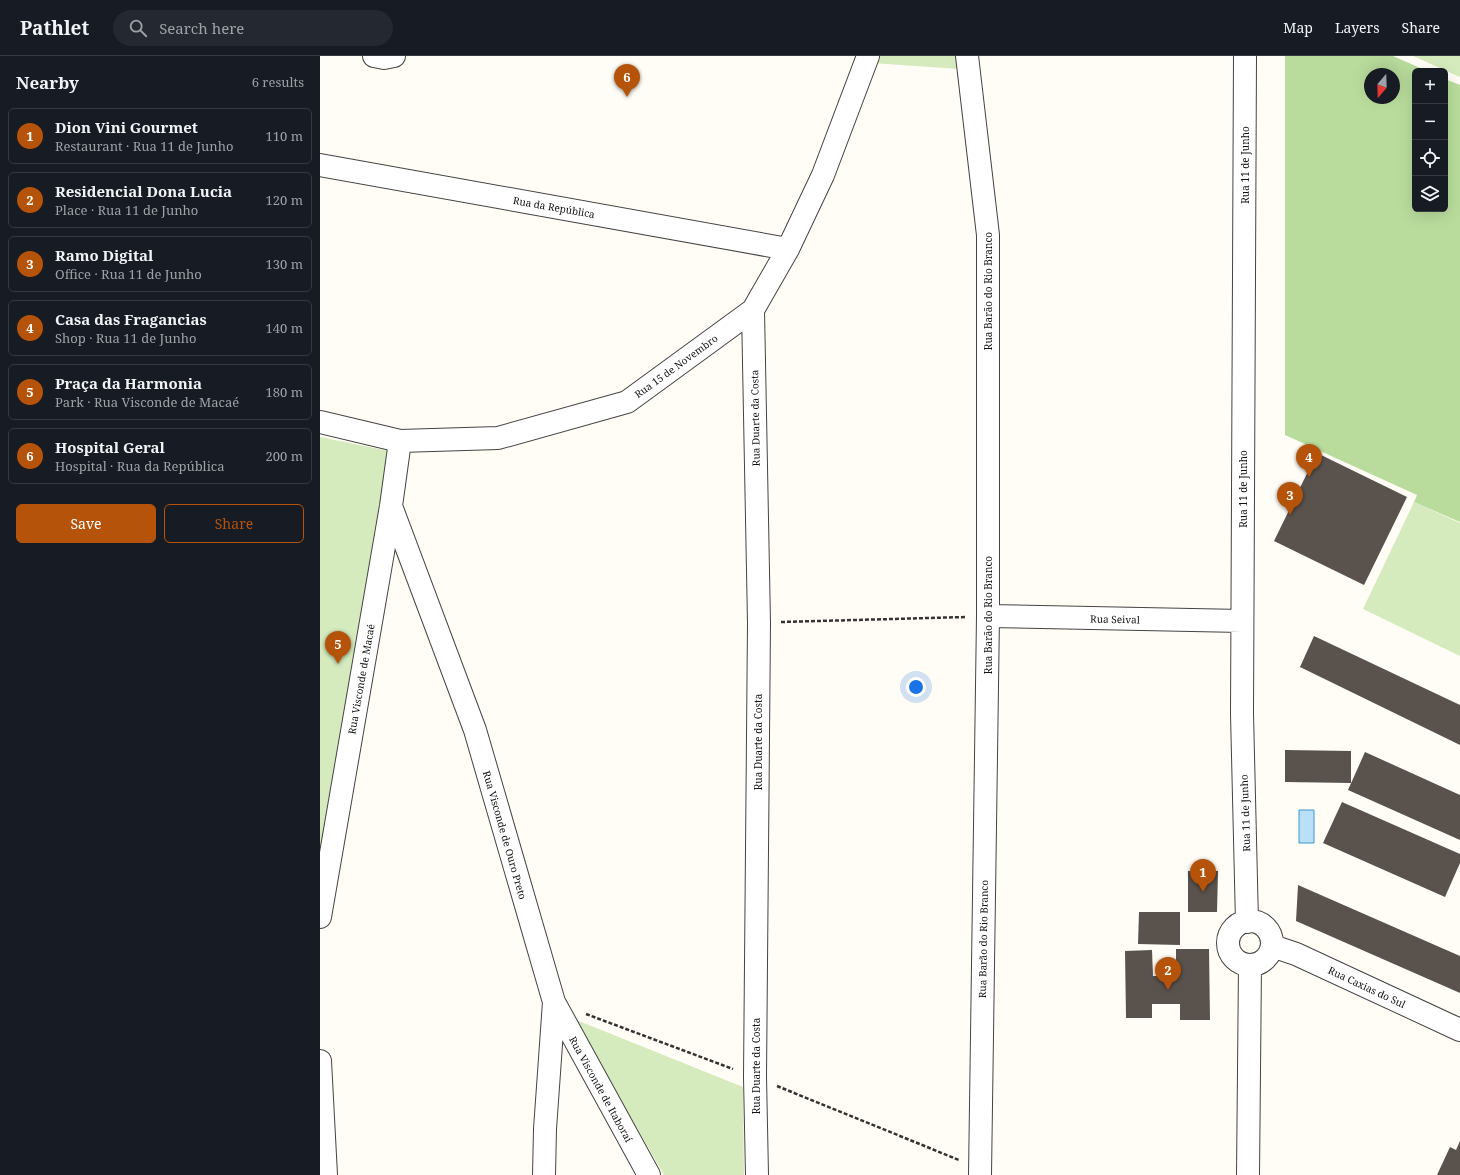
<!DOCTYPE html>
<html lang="en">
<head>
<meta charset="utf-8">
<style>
	body { margin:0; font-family:"Noto Serif",serif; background:#242831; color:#f1f3f6 }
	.controls { position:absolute; right:12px; top:12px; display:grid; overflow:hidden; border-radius:6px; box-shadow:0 4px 16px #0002 }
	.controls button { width:36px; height:36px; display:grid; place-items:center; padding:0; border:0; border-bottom:1px solid #363941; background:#171b24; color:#f1f3f6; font:20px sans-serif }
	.compass { position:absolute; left:1044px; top:12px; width:36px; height:36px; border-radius:50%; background:#171b24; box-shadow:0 4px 16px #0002; rotate:199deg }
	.you { position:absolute; left:596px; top:631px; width:14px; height:14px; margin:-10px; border:3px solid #fff; border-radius:50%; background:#1a73e8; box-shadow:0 0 0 6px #1a73e833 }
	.badge { display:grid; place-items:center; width:26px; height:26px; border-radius:50%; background:#b45309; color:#fff; font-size:13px; font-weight:700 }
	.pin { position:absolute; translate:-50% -33px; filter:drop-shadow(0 1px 2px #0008) }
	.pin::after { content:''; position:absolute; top:21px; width:14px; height:12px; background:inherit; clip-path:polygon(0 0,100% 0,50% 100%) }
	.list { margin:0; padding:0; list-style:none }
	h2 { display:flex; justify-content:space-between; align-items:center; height:52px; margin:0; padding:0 16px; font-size:17px }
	h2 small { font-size:13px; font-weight:400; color:#9ea1a6 }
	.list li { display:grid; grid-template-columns:26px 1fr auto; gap:12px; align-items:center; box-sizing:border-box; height:56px; margin:0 8px 8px; padding:0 8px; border:1px solid #363941; border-radius:6px }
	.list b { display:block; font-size:15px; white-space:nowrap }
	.list p { margin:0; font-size:13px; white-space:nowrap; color:#9ea1a6 }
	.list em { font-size:13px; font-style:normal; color:#9ea1a6 }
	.actions { display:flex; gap:8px; padding:12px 16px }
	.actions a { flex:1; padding:9px 0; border:1px solid #b45309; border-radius:6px; text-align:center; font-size:14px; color:#b45309 }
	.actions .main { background:#b45309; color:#fff }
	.icon { flex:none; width:22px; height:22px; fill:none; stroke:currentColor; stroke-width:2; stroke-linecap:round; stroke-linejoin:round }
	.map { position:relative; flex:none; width:1140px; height:1119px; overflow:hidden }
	header { display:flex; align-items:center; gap:24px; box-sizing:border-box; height:56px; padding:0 20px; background:#171b24; border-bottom:1px solid #363941 }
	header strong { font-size:19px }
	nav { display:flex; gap:22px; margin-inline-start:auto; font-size:14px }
	.search { width:280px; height:36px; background:#242831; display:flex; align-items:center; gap:10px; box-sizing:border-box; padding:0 14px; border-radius:22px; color:#9ea1a6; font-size:15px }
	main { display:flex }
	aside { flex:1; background:#171b24 }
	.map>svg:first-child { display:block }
	.green { fill:#d5ebbd }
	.forest { fill:#b9dc9c; fill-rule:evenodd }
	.water { fill:#b9e0f7; stroke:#3f96cf }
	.building { fill:#5a524d }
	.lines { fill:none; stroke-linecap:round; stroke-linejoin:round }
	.minor-casing { stroke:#444; stroke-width:24 }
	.path { stroke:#333; stroke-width:2.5; stroke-dasharray:4 2; stroke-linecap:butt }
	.minor { stroke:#fff; stroke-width:22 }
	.labels { text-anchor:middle; stroke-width:4; stroke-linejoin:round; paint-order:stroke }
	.street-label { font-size:10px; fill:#111; stroke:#fff }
</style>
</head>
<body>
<header>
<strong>Pathlet</strong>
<div class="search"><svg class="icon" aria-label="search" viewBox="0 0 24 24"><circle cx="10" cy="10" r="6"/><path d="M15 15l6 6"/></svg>Search here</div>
<nav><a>Map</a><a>Layers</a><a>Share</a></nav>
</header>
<main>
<aside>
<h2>Nearby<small>6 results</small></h2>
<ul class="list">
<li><span class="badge">1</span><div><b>Dion Vini Gourmet</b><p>Restaurant · Rua 11 de Junho</p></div><em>110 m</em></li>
<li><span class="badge">2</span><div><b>Residencial Dona Lucia</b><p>Place · Rua 11 de Junho</p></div><em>120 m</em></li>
<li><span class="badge">3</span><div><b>Ramo Digital</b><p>Office · Rua 11 de Junho</p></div><em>130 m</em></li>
<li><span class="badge">4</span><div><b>Casa das Fragancias</b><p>Shop · Rua 11 de Junho</p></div><em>140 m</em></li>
<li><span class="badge">5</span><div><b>Praça da Harmonia</b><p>Park · Rua Visconde de Macaé</p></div><em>180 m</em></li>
<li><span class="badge">6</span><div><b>Hospital Geral</b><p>Hospital · Rua da República</p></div><em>200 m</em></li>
</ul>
<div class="actions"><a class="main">Save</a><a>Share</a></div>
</aside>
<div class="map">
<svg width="1140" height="1119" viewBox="0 0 1140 1119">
	<rect width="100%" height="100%" fill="#fffdf5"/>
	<path class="green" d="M555 0H637L639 13 552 7Z
		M1093 0H1140V21Z
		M0 381 74 396 0 821Z
		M1094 446 1140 467V600L1043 553Z
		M254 963 423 1031 424 1119H344Z"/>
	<path class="forest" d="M965 0H1073L1107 15H1095V153H1125V23L1140 29V466L1094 446 1097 439 965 379ZM1050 18H1074V42H1050Z"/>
	<path class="water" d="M979 754H994V787H979Z"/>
	<path class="building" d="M997 397 1087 441 1044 529 954 485Z
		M994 580 1140 649V689L980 611Z
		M965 694 1031 695V727L965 726Z
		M1045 696 1140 739V784L1028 734Z
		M1022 746 1140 798V807L1125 841 1003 787Z
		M868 815H898L897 856H868Z
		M978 829 1140 900V937L976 865Z
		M819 856H860V889L818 888Z
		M856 893H889L890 964H860V948H832V962H806L805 895 832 894 833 920H856Z
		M1140 1085V1119H1117L1130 1091 1136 1094Z"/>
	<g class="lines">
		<defs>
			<path id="minor" d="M54 0 64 2 74 0
				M647 0 668 179V560L660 1119
				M925 0 922 658 927 866
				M0 109 468 193
				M433 254 439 567 435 1021 437 1119
				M0 366 80 385 178 382 307 346 433 254 468 193 503 119 548 0
				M71 450 155 674 234 946 225 1073 224 1119
				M668 560 922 565
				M0 861 71 450 80 385
				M908 887a22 22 0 1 1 44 0a22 22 0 1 1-44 0Z
				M952 890 976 898 1140 974
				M234 946 329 1119
				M0 1005 6 1119
				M928 1119 930 909"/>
		</defs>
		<use href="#minor" class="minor-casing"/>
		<path class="path" d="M461 566 646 561
			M266 958 413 1013
			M457 1030 639 1104"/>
		<use href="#minor" class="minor"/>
	</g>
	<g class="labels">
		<g class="street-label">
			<text transform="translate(925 109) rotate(-90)" y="4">Rua 11 de Junho</text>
			<text transform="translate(234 151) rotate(10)" y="4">Rua da República</text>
			<text transform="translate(668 235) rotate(-90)" y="4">Rua Barão do Rio Branco</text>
			<text transform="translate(356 310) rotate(-36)" y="4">Rua 15 de Novembro</text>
			<text transform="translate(435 362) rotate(-91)" y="4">Rua Duarte da Costa</text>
			<text transform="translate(923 433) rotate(-90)" y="4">Rua 11 de Junho</text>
			<text transform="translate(668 559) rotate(-90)" y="4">Rua Barão do Rio Branco</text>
			<text transform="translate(795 563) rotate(1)" y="4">Rua Seival</text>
			<text transform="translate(41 623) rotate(-80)" y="4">Rua Visconde de Macaé</text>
			<text transform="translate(438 686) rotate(-90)" y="4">Rua Duarte da Costa</text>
			<text transform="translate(925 757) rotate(-92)" y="4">Rua 11 de Junho</text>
			<text transform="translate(185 779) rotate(74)" y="4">Rua Visconde de Ouro Preto</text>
			<text transform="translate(663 883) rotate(-89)" y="4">Rua Barão do Rio Branco</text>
			<text transform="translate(1047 931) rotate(25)" y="4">Rua Caxias do Sul</text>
			<text transform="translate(436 1010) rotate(-90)" y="4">Rua Duarte da Costa</text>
			<text transform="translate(281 1033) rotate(61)" y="4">Rua Visconde de Itaboraí</text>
		</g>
	</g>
</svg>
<div class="controls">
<button>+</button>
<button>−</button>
<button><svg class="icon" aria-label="locate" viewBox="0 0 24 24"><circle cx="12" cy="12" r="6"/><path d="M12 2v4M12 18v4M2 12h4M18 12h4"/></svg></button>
<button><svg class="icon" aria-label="layers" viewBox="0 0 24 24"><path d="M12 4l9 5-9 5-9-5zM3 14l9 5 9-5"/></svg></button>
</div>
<svg class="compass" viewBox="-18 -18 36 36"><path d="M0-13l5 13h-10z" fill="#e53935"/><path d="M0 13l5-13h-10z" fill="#9ea1a6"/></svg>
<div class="you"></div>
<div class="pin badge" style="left:883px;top:836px">1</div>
<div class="pin badge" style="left:848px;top:934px">2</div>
<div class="pin badge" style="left:970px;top:459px">3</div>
<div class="pin badge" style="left:989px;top:421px">4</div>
<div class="pin badge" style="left:18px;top:608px">5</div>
<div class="pin badge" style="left:307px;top:41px">6</div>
</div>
</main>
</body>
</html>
